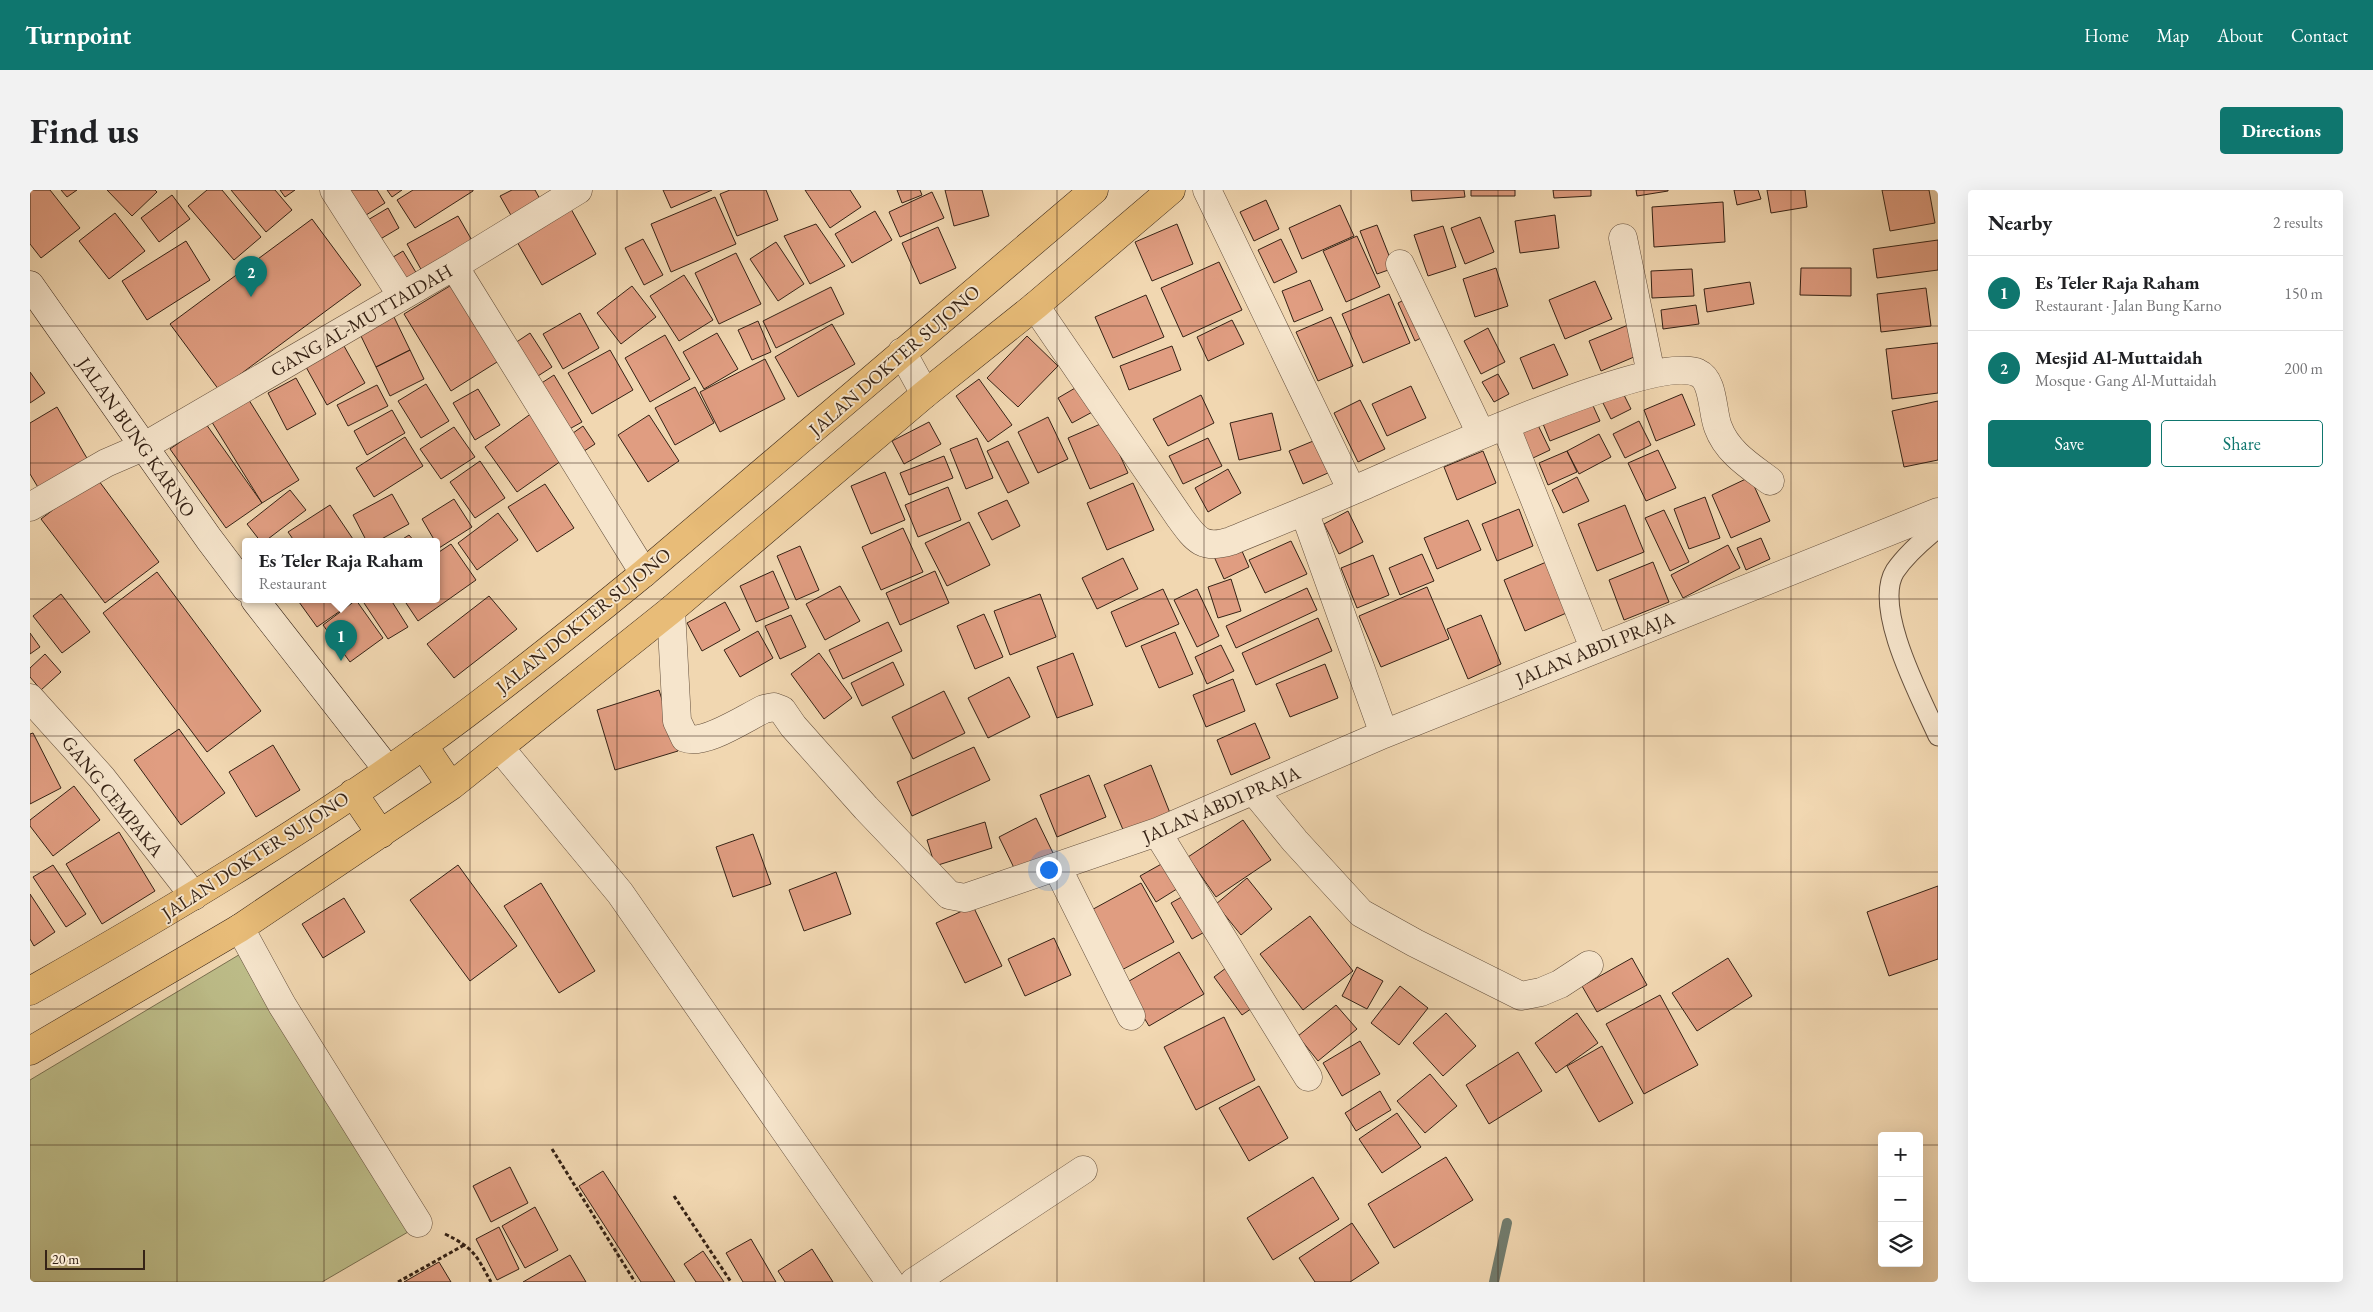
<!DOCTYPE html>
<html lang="en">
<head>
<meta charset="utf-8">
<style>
	body { margin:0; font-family:"EB Garamond",serif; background:#f2f2f2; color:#202124 }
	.controls { position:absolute; right:15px; bottom:15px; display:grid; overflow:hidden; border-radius:5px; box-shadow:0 5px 20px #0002 }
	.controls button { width:45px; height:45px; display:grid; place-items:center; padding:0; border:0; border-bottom:1px solid #e0e0e0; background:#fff; color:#202124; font:25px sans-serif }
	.scale { position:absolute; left:15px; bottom:12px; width:100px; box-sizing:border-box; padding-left:5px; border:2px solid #362316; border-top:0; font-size:14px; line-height:18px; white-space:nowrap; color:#362316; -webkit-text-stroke:4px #f6e5cc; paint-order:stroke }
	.you { position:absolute; left:1018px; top:679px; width:18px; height:18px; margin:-12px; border:4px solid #fff; border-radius:50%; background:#1a73e8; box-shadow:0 0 0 8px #1a73e833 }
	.badge { display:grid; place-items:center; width:32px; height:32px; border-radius:50%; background:#0f766e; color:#fff; font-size:16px; font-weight:700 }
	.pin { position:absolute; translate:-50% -41px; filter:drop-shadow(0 1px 2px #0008) }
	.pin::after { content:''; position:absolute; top:26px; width:18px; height:15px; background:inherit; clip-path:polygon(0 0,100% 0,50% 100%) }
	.popup { position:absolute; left:212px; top:348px; width:198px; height:65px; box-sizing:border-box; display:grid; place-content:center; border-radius:5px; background:#fff; filter:drop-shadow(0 1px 4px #0005); font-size:16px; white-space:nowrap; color:#757577 }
	.popup b { font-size:19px; color:#202124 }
	.popup::after { content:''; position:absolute; left:50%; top:100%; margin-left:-10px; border:10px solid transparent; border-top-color:#fff }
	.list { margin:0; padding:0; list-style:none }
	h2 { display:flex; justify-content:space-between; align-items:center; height:65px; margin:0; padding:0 20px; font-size:21px }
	h2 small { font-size:16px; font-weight:400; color:#757577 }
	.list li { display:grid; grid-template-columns:32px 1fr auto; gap:15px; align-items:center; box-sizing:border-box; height:75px; padding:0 20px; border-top:1px solid #e0e0e0 }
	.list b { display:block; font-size:19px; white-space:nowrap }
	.list p { margin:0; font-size:16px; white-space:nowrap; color:#757577 }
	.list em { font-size:16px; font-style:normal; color:#757577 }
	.actions { display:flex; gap:10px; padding:15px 20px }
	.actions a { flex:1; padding:11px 0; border:1px solid #0f766e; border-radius:5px; text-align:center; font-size:18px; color:#0f766e }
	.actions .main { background:#0f766e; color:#fff }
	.icon { flex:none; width:28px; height:28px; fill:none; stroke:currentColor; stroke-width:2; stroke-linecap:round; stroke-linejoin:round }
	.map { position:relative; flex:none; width:1908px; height:1092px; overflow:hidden; border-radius:5px }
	header { display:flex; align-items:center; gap:30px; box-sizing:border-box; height:70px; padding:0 25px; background:#0f766e; color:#fff }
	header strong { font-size:24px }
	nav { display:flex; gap:28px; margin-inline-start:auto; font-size:18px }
	.intro { display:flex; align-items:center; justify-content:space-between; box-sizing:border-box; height:120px; padding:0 30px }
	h1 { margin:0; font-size:35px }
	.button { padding:12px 22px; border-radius:5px; background:#0f766e; color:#fff; font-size:18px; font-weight:700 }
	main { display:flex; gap:30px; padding:0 30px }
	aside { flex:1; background:#fff; border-radius:5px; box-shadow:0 5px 20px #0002 }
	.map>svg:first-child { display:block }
	.green { fill:#bdbd89; stroke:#7a7050 }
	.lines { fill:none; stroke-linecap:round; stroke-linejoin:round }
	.stream { stroke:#737e70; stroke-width:10 }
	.building { fill:#e09d81; stroke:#362316 }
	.lane-casing { stroke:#65503d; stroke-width:21 }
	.street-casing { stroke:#65503d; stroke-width:29 }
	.secondary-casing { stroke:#362316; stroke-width:29 }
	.highway-casing { stroke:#362316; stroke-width:29 }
	.path { stroke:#362316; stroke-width:3; stroke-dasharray:4 2.5; stroke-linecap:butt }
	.lane { stroke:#f6e5cc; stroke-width:19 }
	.street { stroke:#f6e5cc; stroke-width:28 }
	.secondary { stroke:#f6e5cc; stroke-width:28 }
	.highway { stroke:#e8bc78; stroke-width:28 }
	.grid { fill:none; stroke:#362316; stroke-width:1; stroke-opacity:0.55 }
	.labels { text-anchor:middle; stroke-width:4; stroke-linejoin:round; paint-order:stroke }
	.street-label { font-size:19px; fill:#362316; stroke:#f6e5cc }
</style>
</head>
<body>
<header>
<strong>Turnpoint</strong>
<nav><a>Home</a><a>Map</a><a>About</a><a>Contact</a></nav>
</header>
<div class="intro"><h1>Find us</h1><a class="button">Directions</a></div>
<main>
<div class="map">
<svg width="1908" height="1092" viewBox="0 0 1908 1092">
	<rect width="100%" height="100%" fill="#f1d7b1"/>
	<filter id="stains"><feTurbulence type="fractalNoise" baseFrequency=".004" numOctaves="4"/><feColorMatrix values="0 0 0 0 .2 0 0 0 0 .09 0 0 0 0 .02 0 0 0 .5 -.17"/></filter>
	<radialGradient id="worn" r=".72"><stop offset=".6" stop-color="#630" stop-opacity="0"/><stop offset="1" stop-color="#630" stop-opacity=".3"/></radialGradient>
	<path class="green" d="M212 763 378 1042 292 1092H0V890Z"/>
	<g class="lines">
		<path class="stream" d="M1464 1092 1477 1033"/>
	</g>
	<path class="building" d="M0 0H20L50 38 11 68 0 54Z
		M31 0H47L37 7Z
		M77 0H125L127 2 102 26Z
		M177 0H192L231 47 204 70 158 16Z
		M201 0H245L262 20 236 42Z
		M250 0H265L255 7Z
		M315 0H347L355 13 333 27Z
		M357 0H372L362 7Z
		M383 0H443V1L385 38 367 10Z
		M482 0H505L515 18 486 34 470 6Z
		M633 0H682L641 18Z
		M700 0H736L748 30 707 46 690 4Z
		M775 0H820L831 17 800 38Z
		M867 0H890L892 5 872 13Z
		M915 0H952L959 26 924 36Z
		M1381 0H1434L1435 7 1382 11Z
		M1441 0H1485V6H1441Z
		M1523 0H1561V6L1524 8Z
		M1606 0H1638V1L1607 6Z
		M1704 0H1728L1731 9 1707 15Z
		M1737 0H1775L1777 17 1741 23Z
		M1852 0H1899L1905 33 1860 41Z
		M902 2 914 28 870 47 859 22Z
		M142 5 160 29 129 52 111 28Z
		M685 7 706 54 641 82 621 34Z
		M1236 10 1249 39 1224 51 1210 22Z
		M1693 12 1695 52 1624 57 1622 17Z
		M1310 15 1324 46 1272 69 1259 38Z
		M358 18 369 38 342 54 331 34Z
		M541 19 566 64 512 95 486 50Z
		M845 21 862 50 822 73 805 44Z
		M85 23 115 61 79 89 49 51Z
		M1525 25 1529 58 1490 63 1485 31Z
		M428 26 444 54 393 83 377 54Z
		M1450 27 1464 62 1435 74 1421 38Z
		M282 29 331 95 189 200 140 134Z
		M786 34 815 76 780 94 754 46Z
		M1147 34 1163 74 1122 91 1105 52Z
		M1347 35 1364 78 1347 84 1330 41Z
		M1413 36 1426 77 1398 86 1384 45Z
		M908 37 926 78 890 94 872 53Z
		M1327 46 1350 97 1316 112 1293 61Z
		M613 49 633 85 614 95 595 58Z
		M1251 49 1267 82 1244 93 1228 60Z
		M1908 50V80L1847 88 1843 59Z
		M156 51 180 90 117 130 92 91Z
		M746 52 774 94 748 111 720 69Z
		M373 61 390 89 372 100 355 72Z
		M706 63 731 114 689 134 665 83Z
		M1189 72 1212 120 1153 147 1131 98Z
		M1466 78 1478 116 1445 127 1433 89Z
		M1771 78H1821V106L1770 105Z
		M1662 79 1664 106 1622 108 1621 81Z
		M654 85 683 130 649 151 620 106Z
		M1280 90 1293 120 1264 132 1252 101Z
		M428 91 475 167 421 201 374 124Z
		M1565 91 1582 129 1535 149 1519 110Z
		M1720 92 1724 114 1677 122 1674 99Z
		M602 96 626 127 591 154 567 123Z
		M801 97 814 124 746 158 733 131Z
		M1896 98 1901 136 1851 142 1847 104Z
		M1359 104 1380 153 1333 173 1312 124Z
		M1116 105 1134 147 1083 168 1065 127Z
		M1382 106 1399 144 1385 151 1368 113Z
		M1666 115 1669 134 1633 139 1631 120Z
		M550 123 569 158 533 179 513 144Z
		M364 127 380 160 346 177 330 144Z
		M1301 127 1323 176 1288 191 1266 142Z
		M1202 130 1214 154 1178 171 1167 147Z
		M728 131 741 162 722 170 708 140Z
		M802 134 825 174 768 207 745 167Z
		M1598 135 1611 164 1571 181 1559 151Z
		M1458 138 1475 172 1451 184 1434 151Z
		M500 143 522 177 500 191 479 157Z
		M687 143 708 179 674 199 653 162Z
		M635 145 660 189 620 212 595 168Z
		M997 146 1028 176 988 217 957 188Z
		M1908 153V203L1862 209 1856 159Z
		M1524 154 1538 185 1503 199 1490 168Z
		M314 156 335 193 297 215 276 177Z
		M1142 156 1151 180 1099 200 1090 176Z
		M380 160 394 189 360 206 346 177Z
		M580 160 603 200 562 224 538 183Z
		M735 169 755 209 690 242 670 202Z
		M0 182 15 203 0 213Z
		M1468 184 1479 204 1464 212 1452 192Z
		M524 185 552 232 534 242 507 196Z
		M266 188 286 224 257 240 238 203Z
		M949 189 982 235 958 252 926 206Z
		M396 194 419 231 391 248 368 211Z
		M1052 194 1066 220 1042 233 1028 208Z
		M347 195 358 216 318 236 307 215Z
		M1589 195 1601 219 1581 229 1569 205Z
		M1381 196 1396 228 1357 246 1342 214Z
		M665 197 684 233 645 255 625 218Z
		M448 199 470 235 445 250 423 213Z
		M1652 204 1665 235 1626 251 1614 220Z
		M1171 205 1184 233 1138 256 1123 229Z
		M217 207 269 290 232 313 180 229Z
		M1560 209 1570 231 1520 251 1511 229Z
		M1330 210 1355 259 1328 272 1304 223Z
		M1908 211V270L1874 277 1862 221Z
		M27 217 58 270 9 299 0 284V233Z
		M362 220 375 243 337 265 324 241Z
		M506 220 538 266 487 302 455 257Z
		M1242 223 1251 260 1209 270 1200 233Z
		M619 225 649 271 618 292 588 245Z
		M1018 227 1038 269 1008 283 988 242Z
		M1506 231 1520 260 1503 268 1488 238Z
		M1609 231 1621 255 1595 268 1583 244Z
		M899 232 911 254 874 274 862 251Z
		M1075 232 1098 283 1060 299 1038 248Z
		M176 234 232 313 196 338 140 259Z
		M553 236 565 254 548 265 536 248Z
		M424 237 445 267 411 289 390 259Z
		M1569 244 1581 267 1549 284 1537 261Z
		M375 247 393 276 344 307 326 278Z
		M1293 247 1307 279 1273 294 1259 261Z
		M947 248 963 288 936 299 920 259Z
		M1178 248 1192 276 1153 294 1139 266Z
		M978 251 999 293 978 303 957 261Z
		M1628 260 1646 298 1616 311 1598 273Z
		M1453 261 1466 293 1427 310 1414 277Z
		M1537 261 1547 282 1518 295 1509 273Z
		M914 266 923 288 879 305 870 283Z
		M450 271 475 308 445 328 420 292Z
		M1198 279 1211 303 1178 322 1165 298Z
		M855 282 875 330 841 344 821 296Z
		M66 287 129 372 75 413 11 329Z
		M1547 287 1559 311 1533 323 1522 300Z
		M1720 287 1740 331 1701 348 1682 305Z
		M1103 293 1124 340 1077 360 1057 313Z
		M515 294 544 338 507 362 478 317Z
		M918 297 931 330 888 347 875 315Z
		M260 300 276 320 234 352H231L217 334Z
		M362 304 379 334 346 352H337L323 325Z
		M1675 307 1690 348 1659 359 1644 319Z
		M424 309 442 337 409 358 392 329Z
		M977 310 990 336 962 350 948 323Z
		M300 315 325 352H265L258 342Z
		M1595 315 1614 362 1567 381 1548 334Z
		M1489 319 1503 356 1467 371 1452 334Z
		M1634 320 1659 372 1640 381 1615 328Z
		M1318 321 1333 352 1309 364 1294 334Z
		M468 323 488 350 447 380 428 353Z
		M1438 330 1451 360 1407 379 1394 348Z
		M939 332 960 375 917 396 895 353Z
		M873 338 893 382 851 400 832 357Z
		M379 345 385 352H368Z
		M1731 348 1740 369 1716 380 1707 358Z
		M1261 351 1277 384 1235 403 1219 370Z
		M1208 352 1219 377 1194 389 1182 362Z
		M421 354 446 390 388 431 374 410H406V364Z
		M1698 355 1710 378 1653 408 1641 385Z
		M770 356 789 400 766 410 747 366Z
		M1392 364 1404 391 1370 405 1359 378Z
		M1343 365 1359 405 1327 418 1311 378Z
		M1093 368 1108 399 1067 419 1052 388Z
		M1521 370 1541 421 1495 441 1474 390Z
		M1623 372 1639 412 1594 430 1579 390Z
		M743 381 759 418 726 432 710 396Z
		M905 381 919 413 870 435 856 403Z
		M127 382 231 521 177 562 73 423Z
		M1201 389 1211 421 1188 428 1178 397Z
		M810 396 830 431 795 450 776 414Z
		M1397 397 1419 449 1351 477 1329 426Z
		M1277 398 1287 420 1206 458 1196 436Z
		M1133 399 1149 434 1096 457 1081 422Z
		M1167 399 1189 446 1167 457 1144 410Z
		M31 404 60 442 32 463 3 426Z
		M1010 404 1026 447 980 465 964 421Z
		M459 406 487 439 424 488 397 454Z
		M272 410H326L287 437 269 412Z
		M326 410 353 448 320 472 293 435Z
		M332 410H361L378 437 358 449Z
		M695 412 710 440 672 461 657 433Z
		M954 424 973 467 945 479 927 436Z
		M761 425 776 457 750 469 735 436Z
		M1451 425 1471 474 1438 489 1417 439Z
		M1288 428 1302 461 1226 495 1212 463Z
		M858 432 872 461 813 489 799 460Z
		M728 441 743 468 710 487 694 460Z
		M1145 442 1163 484 1129 498 1111 456Z
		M0 443 10 457 0 464Z
		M1191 455 1204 481 1177 494 1165 467Z
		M789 463 822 508 794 529 761 484Z
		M1043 463 1063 515 1027 528 1007 477Z
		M15 464 31 482 11 500 0 487V478Z
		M863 472 874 495 832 516 821 493Z
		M1295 474 1308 508 1260 527 1246 494Z
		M979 487 1000 527 958 548 938 508Z
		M1203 489 1215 521 1176 537 1163 505Z
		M629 500 648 561 585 580 567 520Z
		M914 501 935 543 883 569 862 527Z
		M1225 533 1240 568 1201 585 1187 550Z
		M149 539 195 603 151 635 104 570Z
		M3 543 31 598 0 614V544Z
		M243 555 270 600 226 627 199 582Z
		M944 557 960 590 882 626 867 592Z
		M1121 575 1140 623 1094 642 1074 595Z
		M1059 585 1076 627 1027 647 1010 605Z
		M44 596 70 630 23 666 0 636V630Z
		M1006 628 1023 663 986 682 969 647Z
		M1213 630 1241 670 1186 707 1158 667Z
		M955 632 962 658 905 676 897 650Z
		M89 642 125 701 72 734 36 674Z
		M723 644 741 694 703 707 686 657Z
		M1135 672 1150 697 1126 712 1110 686Z
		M23 675 56 724 36 737 3 687Z
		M428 675 487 756 440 791 380 710Z
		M806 682 821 724 774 741 759 700Z
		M1217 688 1242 719 1211 745 1186 714Z
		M511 693 565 781 529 803 474 716Z
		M1111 693 1144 752 1088 782 1056 723Z
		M1908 696V769L1859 786 1837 722Z
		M0 704 25 742 4 756 0 749Z
		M1157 704 1178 740 1162 749 1141 713Z
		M314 708 335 742 293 768 272 734Z
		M943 716 972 776 935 793 906 733Z
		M1280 726 1323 781 1273 820 1230 764Z
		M1024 748 1041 785 995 806 978 769Z
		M1149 762 1174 804 1119 836 1094 794Z
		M1602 768 1617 795 1567 822 1552 796Z
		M1698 768 1722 806 1667 841 1642 803Z
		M1200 775 1228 814 1212 825 1184 787Z
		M1327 777 1353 791 1337 819 1312 806Z
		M1370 796 1398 818 1369 855 1341 833Z
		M1630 805 1668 875 1614 904 1576 834Z
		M1306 815 1327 839 1288 871 1268 846Z
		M1416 823 1446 856 1413 886 1383 853Z
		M1547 823 1568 853 1526 883 1505 853Z
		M1194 827 1225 890 1166 920 1134 857Z
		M1330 851 1350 884 1312 906 1293 873Z
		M1572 856 1603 913 1569 932 1537 876Z
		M1488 862 1512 901 1459 934 1436 895Z
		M1400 884 1427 916 1395 943 1367 911Z
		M1229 896 1258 948 1219 971 1189 918Z
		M1350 901 1361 920 1326 941 1315 923Z
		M1367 923 1391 957 1352 983 1329 949Z
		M1416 967 1443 1010 1364 1058 1338 1014Z
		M480 977 498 1013 461 1032 443 996Z
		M573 981 645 1092H611L549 996Z
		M1283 987 1309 1029 1243 1070 1217 1028Z
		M505 1017 528 1060 495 1078 472 1036Z
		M1322 1033 1349 1073 1320 1092H1285L1269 1068Z
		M469 1037 489 1079 467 1090 446 1049Z
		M721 1049 746 1092H713L696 1063Z
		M782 1059 803 1092H755L748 1081Z
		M673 1061 694 1092H666L654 1074Z
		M540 1065 556 1092H493Z
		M409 1072 421 1092H374Z"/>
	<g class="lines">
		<defs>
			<path id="lane" d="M1908 338C1893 350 1876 365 1865 381 1842 418 1892 510 1908 546"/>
			<path id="street" d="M304 0 372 106
				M1177 0 1322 301
				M1593 48 1621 184
				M1370 74 1451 244
				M424 76 614 383
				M1005 116 1150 328C1166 350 1173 360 1201 351 1242 334 1283 318 1324 300 1378 277 1623 162 1668 183 1684 190 1682 222 1688 237 1697 262 1720 276 1740 291
				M872 162 895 204
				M1475 235 1564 458
				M0 317 76 273 113 257 424 76 548 0
				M1274 321 1354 544
				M641 420 647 531 655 548C674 556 715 528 734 519L744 517 752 520 763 536 836 618 919 705 935 708 1127 642 1354 544 1908 322
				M0 508 72 588 164 706
				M470 558 590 703 860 1092
				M1224 601 1265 651 1331 723 1385 753 1491 806 1511 802 1530 794 1559 775
				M1127 642 1278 887
				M1027 677 1101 826
				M210 738 252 815 388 1033
				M884 1092 1053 980"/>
			<path id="secondary" d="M0 95 179 349 216 398
				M225 410 357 579"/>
			<path id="highway" d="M393 555 421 596
				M323 603 351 644
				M0 801C134 725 268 645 394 555 469 501 542 442 614 383L1064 0
				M0 861 210 738 421 596 641 420 895 204 1005 116 1141 0"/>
		</defs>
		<use href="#lane" class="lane-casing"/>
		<use href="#street" class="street-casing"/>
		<use href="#secondary" class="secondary-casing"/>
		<use href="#highway" class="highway-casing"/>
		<path class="path" d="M522 959 605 1092
			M644 1006 701 1092
			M415 1044C444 1058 446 1065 461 1092
			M368 1092 436 1054"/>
		<use href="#lane" class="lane"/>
		<use href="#street" class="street"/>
		<use href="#secondary" class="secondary"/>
		<use href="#highway" class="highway"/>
	</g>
	<path class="grid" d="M147 0V1092M294 0V1092M440 0V1092M587 0V1092M734 0V1092M881 0V1092M1027 0V1092M1174 0V1092M1321 0V1092M1468 0V1092M1614 0V1092M1761 0V1092M0 136H1908M0 273H1908M0 409H1908M0 546H1908M0 682H1908M0 819H1908M0 955H1852M1889 955H1908"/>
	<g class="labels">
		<g class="street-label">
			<text transform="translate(331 130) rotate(-30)" y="7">GANG AL-MUTTAIDAH</text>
			<text transform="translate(864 170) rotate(-41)" y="7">JALAN DOKTER SUJONO</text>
			<text transform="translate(107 247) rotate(55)" y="7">JALAN BUNG KARNO</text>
			<text transform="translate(553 430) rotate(-39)" y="7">JALAN DOKTER SUJONO</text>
			<text transform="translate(1565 458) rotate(-22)" y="7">JALAN ABDI PRAJA</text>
			<text transform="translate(83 606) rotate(51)" y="7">GANG CEMPAKA</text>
			<text transform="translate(1191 614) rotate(-23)" y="7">JALAN ABDI PRAJA</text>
			<text transform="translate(225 665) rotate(-33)" y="7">JALAN DOKTER SUJONO</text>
		</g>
	</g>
	<rect width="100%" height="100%" filter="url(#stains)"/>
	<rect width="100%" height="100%" fill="url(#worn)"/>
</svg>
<div class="controls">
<button>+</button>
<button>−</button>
<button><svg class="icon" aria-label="layers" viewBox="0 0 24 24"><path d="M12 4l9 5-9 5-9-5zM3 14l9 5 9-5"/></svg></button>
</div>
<div class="scale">20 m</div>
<div class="you"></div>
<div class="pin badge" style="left:311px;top:471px">1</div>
<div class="popup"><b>Es Teler Raja Raham</b>Restaurant</div>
<div class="pin badge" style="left:221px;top:107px">2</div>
</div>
<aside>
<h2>Nearby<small>2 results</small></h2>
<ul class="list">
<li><span class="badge">1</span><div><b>Es Teler Raja Raham</b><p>Restaurant · Jalan Bung Karno</p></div><em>150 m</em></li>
<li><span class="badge">2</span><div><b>Mesjid Al-Muttaidah</b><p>Mosque · Gang Al-Muttaidah</p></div><em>200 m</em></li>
</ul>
<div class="actions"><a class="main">Save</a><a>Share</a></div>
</aside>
</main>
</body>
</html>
